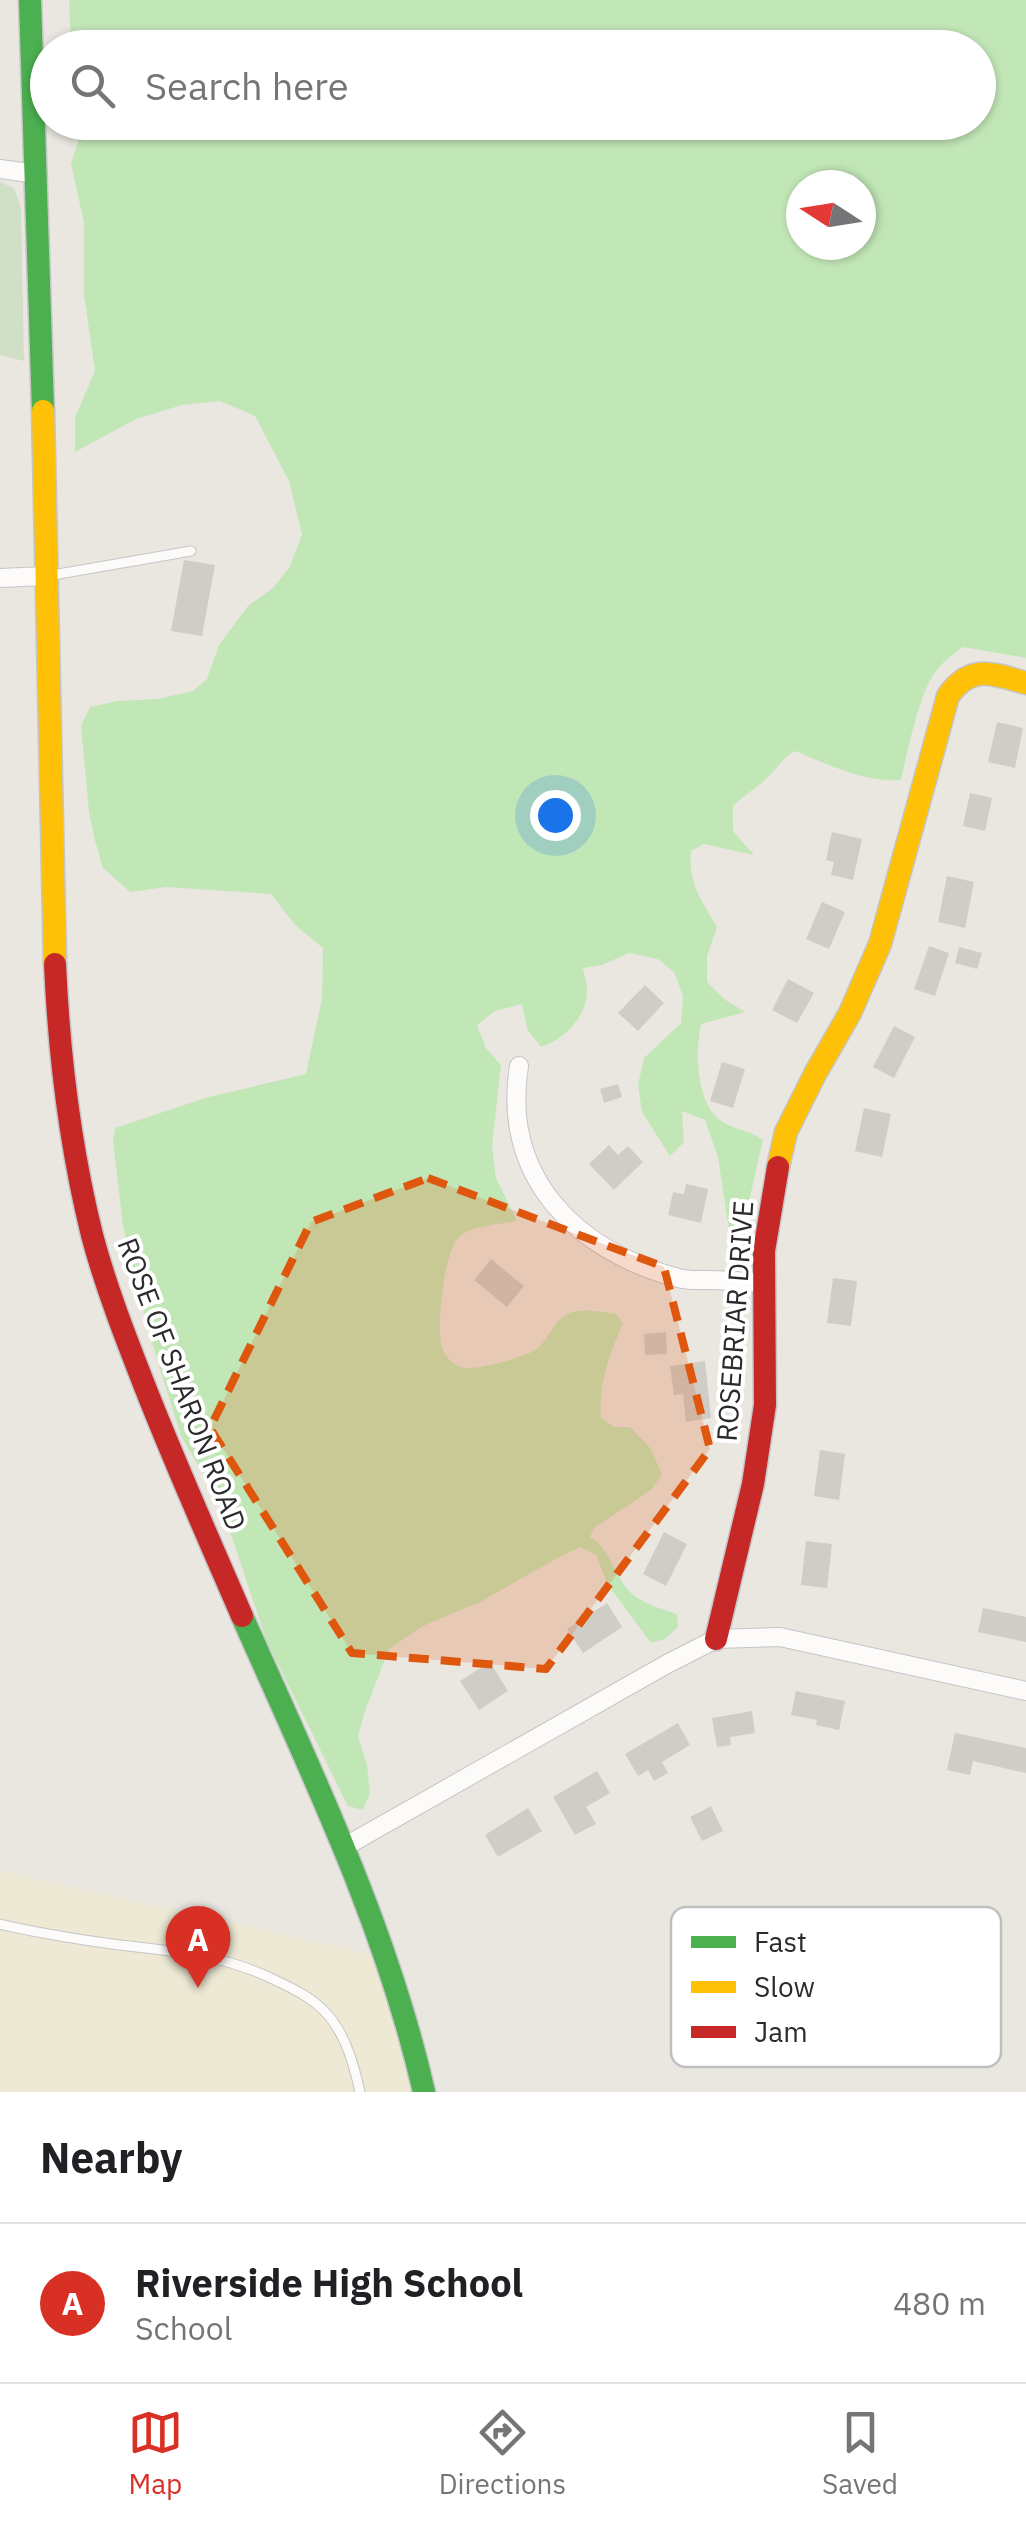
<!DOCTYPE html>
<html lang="en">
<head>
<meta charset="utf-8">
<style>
	body { margin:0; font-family:"IBM Plex Sans",sans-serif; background:#f2f2f2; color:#202124 }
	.compass { position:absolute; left:786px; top:170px; width:90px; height:90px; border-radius:50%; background:#fff; box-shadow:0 2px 8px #0004; rotate:282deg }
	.you { position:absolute; left:555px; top:815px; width:35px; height:35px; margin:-25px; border:8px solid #fff; border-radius:50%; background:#1a73e8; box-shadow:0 0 0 15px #1a73e833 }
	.badge { display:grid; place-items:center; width:65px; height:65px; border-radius:50%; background:#d93025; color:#fff; font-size:32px; font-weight:700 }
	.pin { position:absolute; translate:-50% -82px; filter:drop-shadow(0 2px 5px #0008) }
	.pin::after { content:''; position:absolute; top:52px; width:35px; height:30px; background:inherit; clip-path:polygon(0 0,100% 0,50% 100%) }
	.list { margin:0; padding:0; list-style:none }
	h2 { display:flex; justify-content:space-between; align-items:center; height:130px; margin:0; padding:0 40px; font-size:42px }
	h2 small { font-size:32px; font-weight:400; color:#757577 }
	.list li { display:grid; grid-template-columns:65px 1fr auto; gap:30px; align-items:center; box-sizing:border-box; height:160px; padding:0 40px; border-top:2px solid #e0e0e0 }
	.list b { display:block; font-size:38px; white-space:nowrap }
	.list p { margin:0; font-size:32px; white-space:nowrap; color:#757577 }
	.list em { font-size:32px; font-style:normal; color:#757577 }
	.icon { flex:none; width:55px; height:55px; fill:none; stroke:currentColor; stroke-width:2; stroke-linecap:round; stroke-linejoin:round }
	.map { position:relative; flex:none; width:1026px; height:2092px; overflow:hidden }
	.search { position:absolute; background:#fff; box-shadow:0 2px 8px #0004; left:30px; right:30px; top:30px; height:110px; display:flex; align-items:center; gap:25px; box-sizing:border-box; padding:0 35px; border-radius:55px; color:#757577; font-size:38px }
	.sheet { height:290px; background:#fff }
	nav { display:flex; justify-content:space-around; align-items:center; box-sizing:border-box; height:140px; border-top:2px solid #e0e0e0; background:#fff; font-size:28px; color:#757577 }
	nav a { display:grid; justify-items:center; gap:5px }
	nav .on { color:#d93025 }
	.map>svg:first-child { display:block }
	.education { fill:#ede9d4 }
	.green { fill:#c2e7b7; fill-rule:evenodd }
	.cemetery { fill:#d1dfc7 }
	.building { fill:#cecdc7 }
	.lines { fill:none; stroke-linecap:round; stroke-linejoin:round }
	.lane-casing { stroke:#c6c5c6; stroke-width:11 }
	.street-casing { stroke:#c6c5c6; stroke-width:20 }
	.fast-casing { stroke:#c6c5c6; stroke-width:25 }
	.slow-casing { stroke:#c6c5c6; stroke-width:25 }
	.jam-casing { stroke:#c6c5c6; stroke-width:25 }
	.lane { stroke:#fcfbfa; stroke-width:9 }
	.street { stroke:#fcfbfa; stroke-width:18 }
	.fast { stroke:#4caf50; stroke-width:22 }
	.slow { stroke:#ffc107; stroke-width:22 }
	.jam { stroke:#c62828; stroke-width:22 }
	.marked { fill:#df570e; fill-opacity:0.2; stroke:#df570e; stroke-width:8; stroke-dasharray:20 12; stroke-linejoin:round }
	.labels { text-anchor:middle; stroke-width:8; stroke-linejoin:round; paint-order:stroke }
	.street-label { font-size:28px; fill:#2b2b2b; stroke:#fff }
	.key { fill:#fff; stroke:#bfbfbf; stroke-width:2.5 }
	.key-label { font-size:28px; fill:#2b2b2b }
</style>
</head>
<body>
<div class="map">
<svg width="1026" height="2092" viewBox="0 0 1026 2092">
	<rect width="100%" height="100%" fill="#e9e7e0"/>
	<path class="education" d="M0 1871 362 1952 390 1966 424 2092H0Z"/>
	<path class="green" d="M69 0H1026V658L963 647C952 655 942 662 934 674 919 695 907 753 901 780 865 783 827 764 795 751 783 757 780 765 771 774 760 786 745 794 733 806V831L754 855 704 844 691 851C688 883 701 899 717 927L707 956V982L724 999 745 1012 701 1024C695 1051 696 1102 720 1120 733 1130 750 1130 763 1140L750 1197 746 1235 738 1252 731 1243 718 1157 705 1120 682 1111 684 1142 670 1156 642 1112 638 1085 644 1058 681 1023 683 996 674 972 658 959 629 953 602 965 583 968C584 975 588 985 587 993 585 1019 564 1039 541 1047L527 1029 522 1004 495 1011 477 1025 486 1048 501 1065 492 1147 496 1178 517 1221C499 1225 471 1225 458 1238 444 1252 435 1332 443 1350 447 1359 455 1367 466 1368 480 1369 529 1357 539 1347 548 1339 553 1324 563 1317 577 1306 600 1312 616 1314L623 1323C610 1354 598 1383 601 1418L614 1427H630L650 1448 662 1474 651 1490 594 1528 590 1537C610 1549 613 1571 627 1589 638 1602 661 1609 677 1614L678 1627 665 1639 651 1643 608 1585 596 1555 581 1547 561 1556 480 1602 423 1626 389 1649 365 1711 358 1736 367 1765 370 1793 363 1810 348 1806 267 1642 220 1502 181 1436 152 1343 123 1226 113 1140 115 1128 205 1098 306 1074 322 998 323 948 295 925 271 894 166 887 130 892 103 868 94 837 89 812 81 726 90 707 117 701 157 699 193 691 207 679 219 645 248 606 273 588 289 568 302 535 289 481 255 416 220 401 182 405 136 419 75 452V417L95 371 84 295V223L71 163 78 143 76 123 978 122V48L71 47ZM801 185H861V245H801Z"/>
	<path class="cemetery" d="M0 182 14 188 21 208 24 361 0 355Z"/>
	<path class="building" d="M184 560 215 565 202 636 171 631Z
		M997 722 1023 728 1015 768 988 762Z
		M970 793 992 798 985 831 963 826Z
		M832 832 862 839 853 880 831 875 834 862 826 860Z
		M947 876 974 882 965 928 938 922Z
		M822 902 845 912 829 949 806 939Z
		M929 946 949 953 935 996 914 989Z
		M959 947 982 953 977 969 955 963Z
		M788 979 814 993 797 1023 772 1010Z
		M645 985 664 1003 638 1031 618 1013Z
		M894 1026 915 1037 894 1078 873 1067Z
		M722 1062 745 1069 733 1108 710 1101Z
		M618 1084 622 1097 604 1103 600 1089Z
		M864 1108 891 1114 882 1157 855 1151Z
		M609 1145 618 1155 628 1146 643 1162 614 1190 589 1164Z
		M686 1184 708 1189 701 1223 668 1215 673 1192 684 1194Z
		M491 1259 524 1286 507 1307 474 1280Z
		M833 1278 857 1281 851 1326 827 1323Z
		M666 1332 667 1354 645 1355 644 1334Z
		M705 1361 711 1418 686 1422 683 1394 674 1395 670 1366Z
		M820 1450 845 1454 839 1500 814 1496Z
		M664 1532 687 1544 666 1586 643 1574Z
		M806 1541 832 1544 827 1588 801 1585Z
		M607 1603 622 1627 583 1653 567 1629Z
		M983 1608 1026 1617V1642L978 1632Z
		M490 1662 508 1691 479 1710 460 1681Z
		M796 1691 845 1701 839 1730 816 1725 817 1720 791 1715Z
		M752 1711 755 1733 730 1737 731 1745 717 1747 712 1718Z
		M678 1723 690 1745 662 1762 668 1773 654 1781 648 1770 638 1776 625 1754Z
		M955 1733 1026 1748V1773L973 1761 970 1775 947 1770Z
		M597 1771 610 1793 586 1807 596 1824 575 1835 553 1797Z
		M711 1806 723 1831 702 1841 690 1817Z
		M528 1808 542 1831 498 1857 485 1835Z"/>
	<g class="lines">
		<defs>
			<path id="lane" d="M47 576 191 551
				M0 1924C32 1932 65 1937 98 1942 165 1952 214 1950 277 1981 296 1990 314 1999 328 2015 346 2036 354 2065 360 2092"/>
			<path id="street" d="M0 169 36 174
				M0 578 45 576
				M519 1066C501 1177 576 1251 678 1278 689 1281 699 1280 709 1280 727 1280 746 1282 764 1283
				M344 1847 667 1664 716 1639 780 1637 1026 1691"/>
			<path id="fast" d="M30 0 43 411
				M242 1616C311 1772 386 1925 424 2092"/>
			<path id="slow" d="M43 411 55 964
				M778 1167 786 1132 815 1074 850 1013 880 944 948 696C971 663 993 674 1026 683"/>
			<path id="jam" d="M55 964C59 1055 70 1146 92 1235 106 1288 127 1341 147 1392 177 1468 210 1542 242 1616
				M716 1639 753 1484 765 1405 764 1251 778 1167"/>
		</defs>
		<use href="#lane" class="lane-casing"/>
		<use href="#street" class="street-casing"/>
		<use href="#fast" class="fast-casing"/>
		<use href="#slow" class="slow-casing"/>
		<use href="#jam" class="jam-casing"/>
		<use href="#lane" class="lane"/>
		<use href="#street" class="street"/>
		<use href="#fast" class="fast"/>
		<use href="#slow" class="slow"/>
		<use href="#jam" class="jam"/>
	</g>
	<path class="marked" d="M428 1178 664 1267 710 1449 546 1669 352 1653 210 1428 311 1222Z"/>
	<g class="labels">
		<g class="street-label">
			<text transform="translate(735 1321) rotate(-86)" y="10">ROSEBRIAR DRIVE</text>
			<text transform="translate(182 1384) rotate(69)" y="10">ROSE OF SHARON ROAD</text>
		</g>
	</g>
	<rect x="671" y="1907" width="330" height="160" rx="15" class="key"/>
	<rect x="691" y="1936" width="45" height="12" fill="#4caf50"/>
	<rect x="691" y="1981" width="45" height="12" fill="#ffc107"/>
	<rect x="691" y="2026" width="45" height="12" fill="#c62828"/>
	<g class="key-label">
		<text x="754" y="1952">Fast</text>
		<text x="754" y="1997">Slow</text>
		<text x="754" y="2042">Jam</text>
	</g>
</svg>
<svg class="compass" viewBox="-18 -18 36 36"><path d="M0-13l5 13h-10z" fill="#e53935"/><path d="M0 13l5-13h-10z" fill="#757577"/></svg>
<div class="you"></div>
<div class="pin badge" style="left:198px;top:1988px">A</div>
<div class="search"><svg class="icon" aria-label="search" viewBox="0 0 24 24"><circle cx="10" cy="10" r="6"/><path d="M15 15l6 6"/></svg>Search here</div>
</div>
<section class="sheet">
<h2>Nearby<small></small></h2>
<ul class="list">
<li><span class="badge">A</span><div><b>Riverside High School</b><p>School</p></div><em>480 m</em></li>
</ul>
</section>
<nav>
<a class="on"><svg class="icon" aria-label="map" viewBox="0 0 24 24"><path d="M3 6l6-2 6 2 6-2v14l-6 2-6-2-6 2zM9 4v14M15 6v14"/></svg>Map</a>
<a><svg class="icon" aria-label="directions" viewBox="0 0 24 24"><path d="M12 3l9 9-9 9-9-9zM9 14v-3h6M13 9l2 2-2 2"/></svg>Directions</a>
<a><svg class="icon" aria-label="saved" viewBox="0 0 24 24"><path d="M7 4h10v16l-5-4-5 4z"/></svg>Saved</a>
</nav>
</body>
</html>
